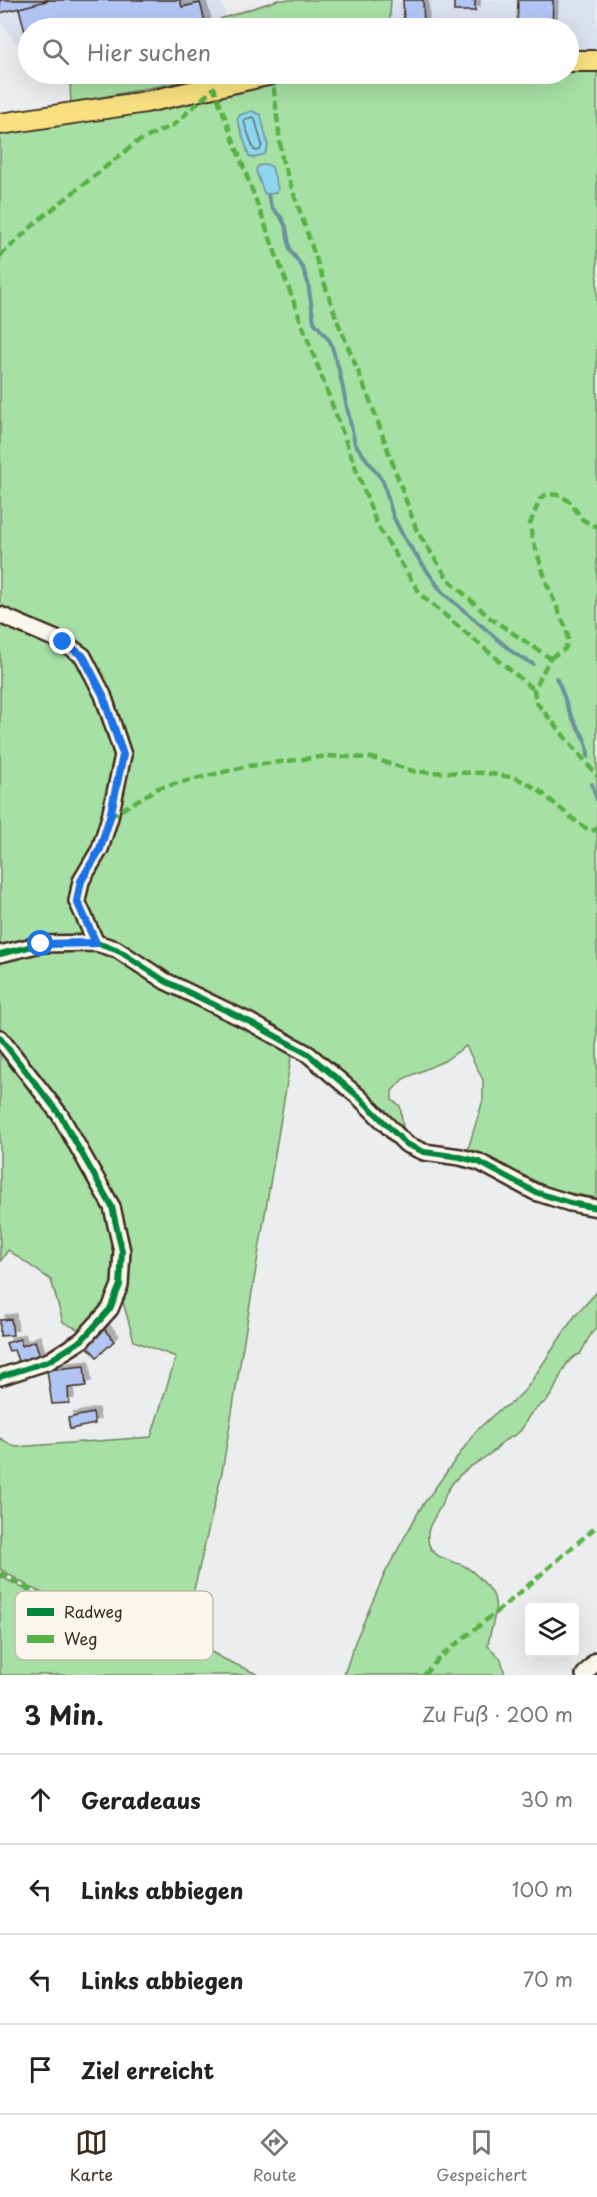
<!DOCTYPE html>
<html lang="de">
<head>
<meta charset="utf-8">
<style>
	body { margin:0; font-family:"Playpen Sans",sans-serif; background:#f2f2f2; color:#222 }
	.controls { position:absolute; right:18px; bottom:18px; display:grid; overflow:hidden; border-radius:6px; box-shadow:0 6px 24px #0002 }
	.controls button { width:54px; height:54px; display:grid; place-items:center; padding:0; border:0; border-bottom:2px solid #e0e0e0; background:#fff; color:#222; font:30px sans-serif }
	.stop { position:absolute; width:18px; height:18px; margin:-14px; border:4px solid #1a73e8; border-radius:50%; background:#fff }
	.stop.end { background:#1a73e8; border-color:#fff; box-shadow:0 2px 6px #0008 }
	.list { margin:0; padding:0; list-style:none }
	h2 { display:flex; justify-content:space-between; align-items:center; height:78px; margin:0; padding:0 24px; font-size:26px }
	h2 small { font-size:20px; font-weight:400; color:#767676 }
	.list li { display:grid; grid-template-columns:39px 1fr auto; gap:18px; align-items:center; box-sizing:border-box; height:90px; padding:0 24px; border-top:2px solid #e0e0e0 }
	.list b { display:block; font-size:22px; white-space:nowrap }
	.list em { font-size:20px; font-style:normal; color:#767676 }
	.icon { flex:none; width:33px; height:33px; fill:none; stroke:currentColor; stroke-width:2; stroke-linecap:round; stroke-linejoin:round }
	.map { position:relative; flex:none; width:597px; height:1675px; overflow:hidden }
	.search { position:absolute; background:#fff; box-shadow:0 6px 24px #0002; left:18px; right:18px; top:18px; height:66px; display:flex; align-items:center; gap:15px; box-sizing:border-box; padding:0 21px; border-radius:33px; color:#767676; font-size:22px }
	.sheet { height:438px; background:#fff }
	nav { display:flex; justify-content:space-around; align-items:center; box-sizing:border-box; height:84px; border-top:2px solid #e0e0e0; background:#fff; font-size:16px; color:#767676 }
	nav a { display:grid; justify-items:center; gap:3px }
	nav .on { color:#3b2a1e }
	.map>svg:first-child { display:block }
	.built { fill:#dbe1f0 }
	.green { fill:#a7e0a4; stroke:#718561; stroke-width:1.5 }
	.water { fill:#8dd6ee; stroke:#6c919b; stroke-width:1.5 }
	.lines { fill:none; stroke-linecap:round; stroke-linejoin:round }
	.shore { stroke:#5c6f71; stroke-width:1.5 }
	.stream { stroke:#6c919b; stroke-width:4 }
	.building { fill:#b2c6f5; stroke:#3b2a1e; stroke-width:1.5; filter:url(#shadow) }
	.minor-casing { stroke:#3b2a1e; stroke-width:20 }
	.major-casing { stroke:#3b2a1e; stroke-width:24 }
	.minor { stroke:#fbf7ec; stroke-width:15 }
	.major { stroke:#f9e181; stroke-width:20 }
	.quiet { stroke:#57b245; stroke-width:4.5; stroke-dasharray:9 4.5; stroke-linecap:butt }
	.cycleway-casing { stroke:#fbf7ec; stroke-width:10 }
	.cycleway { stroke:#00873e; stroke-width:6 }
	.route { stroke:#1a73e8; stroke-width:8 }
	.key { fill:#fbf7ec; stroke:#c1baae; stroke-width:1.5 }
	.key-label { font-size:16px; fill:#3b2a1e }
</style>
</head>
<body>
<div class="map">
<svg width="597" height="1675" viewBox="0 0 597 1675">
	<defs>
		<filter id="shadow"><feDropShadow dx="5" dy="-5" stdDeviation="0" flood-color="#0004"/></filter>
	</defs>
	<rect width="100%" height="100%" fill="#ecedee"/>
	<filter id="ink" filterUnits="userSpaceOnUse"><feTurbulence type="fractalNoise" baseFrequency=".0167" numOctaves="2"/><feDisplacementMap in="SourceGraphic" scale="12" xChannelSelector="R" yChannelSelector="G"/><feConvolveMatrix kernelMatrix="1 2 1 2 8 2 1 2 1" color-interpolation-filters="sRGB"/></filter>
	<g filter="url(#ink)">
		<path class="built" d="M0 0H221L229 28H28V59L0 22Z
			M391 0H597V52H569L568 28H389Z
			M39 74H94L48 85Z"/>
		<path class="green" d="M278 0H391L389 28H223L220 19Z
			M569 61H597V1198L554 1190 468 1149 483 1100V1080L466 1046 444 1061 403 1079 392 1091V1100L400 1106 404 1134 391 1138 383 1132V1113L254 1014 211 998 191 1001 292 1052 222 1472 183 1636 224 1659 259 1675H0V1576L30 1592 148 1648 168 1654 73 1606 31 1588 0 1569V1438L15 1447 151 1437 176 1357 134 1341 123 1302 126 1227 98 1167 62 1108 0 1031V122L272 74H568Z
			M112 74H221L71 103 70 85Z
			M0 1040 58 1116 108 1209 119 1252 118 1284 102 1316 79 1330 63 1322 51 1280 8 1250 0 1262Z
			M597 1292V1327C589 1334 586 1345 580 1354 560 1360 560 1389 546 1401 540 1406 534 1409 529 1416 526 1420 524 1427 520 1431 516 1436 509 1437 504 1441 501 1443 498 1447 495 1450 479 1463 461 1469 450 1487 445 1493 444 1501 440 1507 435 1518 426 1527 428 1540 430 1558 450 1560 462 1565 472 1569 491 1588 494 1597 499 1613 489 1631 488 1646L501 1659 505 1675H344L355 1642 385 1573 420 1509 476 1431 499 1410 512 1403 526 1389 574 1317Z"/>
		<path class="water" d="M252 111 261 115 268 146 265 154 253 158 249 156 237 119 240 115Z
			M266 164 272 167 278 188 277 192 268 195 264 193 256 171 258 166Z"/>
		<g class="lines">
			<path class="shore" d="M253 117 255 119 262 145 260 150 257 151 254 150 244 122 246 119Z"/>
			<path class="stream" d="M268 195 272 208 281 217 286 227 290 250 303 268 308 283 314 322 330 341 338 366 355 444 383 481 393 516 404 538 442 592 515 654 533 664
				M556 678C564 692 564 700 570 713 577 730 588 736 588 757
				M592 784 597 800"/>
		</g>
		<path class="building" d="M0 0H50L0 13Z
			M50 0H180L182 7 200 3 207 28H28V44L19 8Z
			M403 0H423L424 28H404Z
			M454 0H475V11H454Z
			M518 0H553L552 28H517Z
			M56 74H85L58 80Z
			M11 1319 13 1335 0 1336V1320Z
			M104 1329 114 1341 97 1357 86 1345Z
			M20 1339 22 1346 35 1341 41 1359 20 1366 14 1350 9 1351 6 1343Z
			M84 1366 86 1386 68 1388 69 1403 52 1404 47 1370Z
			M93 1413 95 1424 70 1429 68 1418Z"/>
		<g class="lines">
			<defs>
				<path id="minor" d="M0 615 63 642 83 656 103 695 123 755 110 817 100 849 81 881 77 901 96 943
					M0 954 41 944 96 943 116 949 165 981 250 1022 308 1054 360 1098 406 1144 424 1152 460 1157 479 1162 535 1192 570 1203 597 1208
					M0 1038 60 1115 112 1207 122 1251 120 1285 110 1309 82 1340 49 1361 0 1377
					M584 1675 597 1660"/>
				<path id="major" d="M568 61H597
					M0 124 146 102 272 74"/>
			</defs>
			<use href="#minor" class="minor-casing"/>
			<use href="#major" class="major-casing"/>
			<use href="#minor" class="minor"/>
			<use href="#major" class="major"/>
			<path class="quiet" d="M272 74 282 159 337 320 371 403 417 531 448 579 490 618 550 658 534 690 536 702 597 776
				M0 256 40 219 137 142 175 124 214 88 377 525 421 595 534 690
				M550 658 565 649 568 641 567 631 547 584 532 537 530 524 540 499 547 494 560 495 570 502 583 520 597 527
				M110 817 158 788 248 766 328 756 372 758 416 772 486 773 516 778 536 788 579 824 591 831 597 829
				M0 1573 32 1591 161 1652
				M424 1675 439 1658 516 1596 597 1526"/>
			<defs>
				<path id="cycleway" d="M0 954 41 944 96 943 116 949 165 981 250 1022 308 1054 360 1098 406 1144 424 1152 460 1157 479 1162 535 1192 570 1203 597 1208
					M0 1038 60 1115 112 1207 122 1251 120 1285 110 1309 82 1340 49 1361 0 1377"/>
			</defs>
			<use href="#cycleway" class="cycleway-casing"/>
			<use href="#cycleway" class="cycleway"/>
		</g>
	</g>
	<g class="lines" filter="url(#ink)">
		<path class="route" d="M41 944 96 943 77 901 81 881 100 849 110 817 123 755 103 695 83 656 63 642"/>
	</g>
	<rect x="15" y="1591" width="198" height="69" rx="9" class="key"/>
	<rect x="27" y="1608" width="27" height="8" fill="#00873e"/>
	<rect x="27" y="1635" width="27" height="8" fill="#57b245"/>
	<g class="key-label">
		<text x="64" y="1618">Radweg</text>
		<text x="64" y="1645">Weg</text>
	</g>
</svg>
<div class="controls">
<button><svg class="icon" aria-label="layers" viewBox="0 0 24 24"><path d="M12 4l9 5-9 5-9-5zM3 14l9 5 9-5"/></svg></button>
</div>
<div class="stop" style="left:41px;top:944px"></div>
<div class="stop end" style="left:63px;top:642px"></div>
<div class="search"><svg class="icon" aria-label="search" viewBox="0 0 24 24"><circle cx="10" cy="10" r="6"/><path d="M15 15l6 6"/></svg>Hier suchen</div>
</div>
<section class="sheet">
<h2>3 Min.<small>Zu Fuß · 200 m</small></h2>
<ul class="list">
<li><svg class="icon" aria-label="ahead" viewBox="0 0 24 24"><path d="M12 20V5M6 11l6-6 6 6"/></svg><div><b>Geradeaus</b></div><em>30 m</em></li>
<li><svg class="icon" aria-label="left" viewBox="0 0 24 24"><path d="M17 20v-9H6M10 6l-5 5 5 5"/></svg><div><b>Links abbiegen</b></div><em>100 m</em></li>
<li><svg class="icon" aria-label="left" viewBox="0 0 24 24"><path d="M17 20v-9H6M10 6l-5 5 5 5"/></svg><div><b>Links abbiegen</b></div><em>70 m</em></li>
<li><svg class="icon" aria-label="arrive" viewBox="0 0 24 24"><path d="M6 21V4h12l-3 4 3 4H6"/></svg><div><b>Ziel erreicht</b></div></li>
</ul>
</section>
<nav>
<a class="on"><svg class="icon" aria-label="map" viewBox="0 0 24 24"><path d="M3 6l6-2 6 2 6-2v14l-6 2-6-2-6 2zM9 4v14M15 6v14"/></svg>Karte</a>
<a><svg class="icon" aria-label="directions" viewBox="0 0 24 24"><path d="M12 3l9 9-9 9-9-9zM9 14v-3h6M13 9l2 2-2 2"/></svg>Route</a>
<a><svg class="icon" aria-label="saved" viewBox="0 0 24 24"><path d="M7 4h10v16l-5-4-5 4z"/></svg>Gespeichert</a>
</nav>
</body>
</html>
